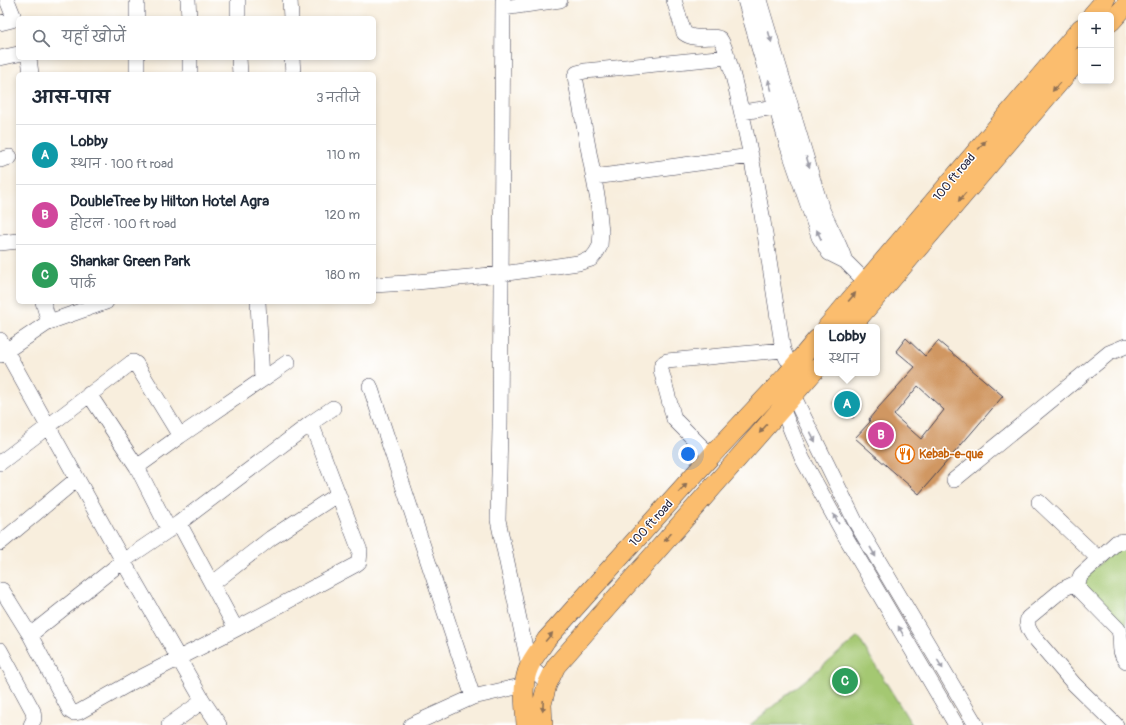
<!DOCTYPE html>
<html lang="hi">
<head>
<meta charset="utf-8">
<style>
	body { margin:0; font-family:Pangolin,"Playpen Sans Deva",sans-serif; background:#f2f2f3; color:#1f2937 }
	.controls { position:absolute; right:12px; top:12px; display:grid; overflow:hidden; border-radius:6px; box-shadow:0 2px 6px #0003 }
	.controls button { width:36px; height:36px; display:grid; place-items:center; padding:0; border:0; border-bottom:1px solid #e0e1e3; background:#fff; color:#1f2937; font:20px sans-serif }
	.you { position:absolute; left:688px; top:454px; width:14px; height:14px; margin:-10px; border:3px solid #fff; border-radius:50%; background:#1a73e8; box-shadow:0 0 0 6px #1a73e833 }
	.badge { display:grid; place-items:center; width:26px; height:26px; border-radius:50%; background:#ea580c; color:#fff; font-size:13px; font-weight:700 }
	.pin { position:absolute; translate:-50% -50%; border:2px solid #fff; box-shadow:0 1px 4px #0006 }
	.popup { position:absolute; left:814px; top:324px; width:66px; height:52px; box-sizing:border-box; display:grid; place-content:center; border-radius:6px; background:#fff; filter:drop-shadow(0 1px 3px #0005); font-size:13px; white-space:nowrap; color:#747a83 }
	.popup b { font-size:15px; color:#1f2937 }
	.popup::after { content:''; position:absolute; left:50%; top:100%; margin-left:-8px; border:8px solid transparent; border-top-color:#fff }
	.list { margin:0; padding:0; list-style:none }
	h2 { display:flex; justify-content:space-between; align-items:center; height:52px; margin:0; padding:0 16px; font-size:17px }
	h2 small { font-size:13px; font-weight:400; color:#747a83 }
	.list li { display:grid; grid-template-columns:26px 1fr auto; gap:12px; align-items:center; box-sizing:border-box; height:60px; padding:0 16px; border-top:1px solid #e0e1e3 }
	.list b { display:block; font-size:15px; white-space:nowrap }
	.list p { margin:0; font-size:13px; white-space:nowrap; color:#747a83 }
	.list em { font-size:13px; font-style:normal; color:#747a83 }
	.icon { flex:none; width:22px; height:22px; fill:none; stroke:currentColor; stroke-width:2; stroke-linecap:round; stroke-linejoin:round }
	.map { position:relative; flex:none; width:1126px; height:725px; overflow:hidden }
	.search { position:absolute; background:#fff; box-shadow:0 2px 6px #0003; left:16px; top:16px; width:360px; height:44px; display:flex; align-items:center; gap:10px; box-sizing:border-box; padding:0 14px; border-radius:6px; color:#747a83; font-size:15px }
	.panel { position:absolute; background:#fff; box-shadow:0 2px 6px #0003; left:16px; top:72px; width:360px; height:232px; border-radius:6px }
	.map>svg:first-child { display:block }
	.green { fill:#a4c872; stroke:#637556 }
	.building { fill:#d09762; fill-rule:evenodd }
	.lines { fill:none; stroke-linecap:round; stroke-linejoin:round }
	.minor-casing { stroke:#424153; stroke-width:16 }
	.major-casing { stroke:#424153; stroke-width:20 }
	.minor { stroke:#fff; stroke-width:15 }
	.major { stroke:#fbbd6e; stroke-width:19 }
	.oneway { fill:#9c9ca7 }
	.oneway2 { fill:#8e7054 }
	.labels { text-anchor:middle; stroke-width:3; stroke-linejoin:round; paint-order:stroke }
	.street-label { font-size:12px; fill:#22223b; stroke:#fff }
	.food-label { font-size:12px; font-weight:bold; fill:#c56008; stroke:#fff; text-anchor:start }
</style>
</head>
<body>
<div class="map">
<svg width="1126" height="725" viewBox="0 0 1126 725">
	<rect width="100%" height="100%" fill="#fff"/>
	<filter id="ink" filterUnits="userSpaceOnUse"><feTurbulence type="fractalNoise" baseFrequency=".025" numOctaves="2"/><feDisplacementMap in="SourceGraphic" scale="8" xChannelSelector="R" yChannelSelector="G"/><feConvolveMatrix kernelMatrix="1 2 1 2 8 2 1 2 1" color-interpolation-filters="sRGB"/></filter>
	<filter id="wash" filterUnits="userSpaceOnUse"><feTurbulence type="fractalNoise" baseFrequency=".012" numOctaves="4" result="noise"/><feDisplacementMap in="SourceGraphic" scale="16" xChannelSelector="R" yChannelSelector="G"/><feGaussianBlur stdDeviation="0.9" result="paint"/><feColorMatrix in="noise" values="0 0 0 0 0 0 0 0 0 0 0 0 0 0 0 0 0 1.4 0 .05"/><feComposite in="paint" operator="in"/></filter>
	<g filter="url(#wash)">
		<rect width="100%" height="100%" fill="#f8eedd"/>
		<path class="green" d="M1125 548 1126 549V632L1084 584 1085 577 1116 549Z
			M858 637 912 725H750Z"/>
		<g id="blocks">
			<path class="building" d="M906 338 925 356 938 341 1003 396 919 494 855 438 870 422 869 419 878 408 915 367 896 351ZM918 386 944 410 921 439 894 415Z
				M843 391 861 406 853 418 833 403Z"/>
		</g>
	</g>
	<g filter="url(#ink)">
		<use href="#blocks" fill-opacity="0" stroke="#424153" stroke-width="1"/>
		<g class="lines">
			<defs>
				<path id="minor" d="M188 0 189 18
					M238 0V18
					M290 0 291 18
					M503 0 500 428 498 520 529 666 548 683
					M745 0 787 144 819 237 829 253 845 261 873 289
					M759 0 821 207C829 226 839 242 845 261
					M503 8 560 0
					M137 18V0
					M0 23 12 20 13 15 7 0
					M0 58 18 54
					M29 58 31 74
					M137 58V74
					M190 58V74
					M239 58 240 74
					M292 58 293 74
					M742 112 776 107
					M751 156 762 215 783 350 787 359
					M0 160 10 157
					M594 177 751 156C747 139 729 47 720 39 714 34 696 42 684 33L674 0
					M0 243 18 241
					M374 285 406 283 501 274 578 263 591 259 596 253 600 246 601 232 598 201 576 82 575 76 577 73 585 71 728 57
					M43 302 49 322
					M258 302 262 380
					M0 340 123 561 203 701 219 725
					M0 355 49 322 106 302
					M370 386 473 697
					M790 386 793 395 855 521 976 725
					M89 394 137 467 180 436
					M779 400 802 458 841 529 956 725
					M711 456 674 419 661 370C661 365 662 363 667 361L783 350
					M0 463 131 363 133 362 136 364 180 436 288 362
					M137 467 169 530
					M954 480 1109 353 1126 346
					M1039 502 1099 559
					M179 523 236 629
					M1126 541 1117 542 1081 575 1078 582 1079 589 1118 629C1124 641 1116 649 1126 661
					M0 543 77 479
					M1078 582 1063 589 1028 618C1026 625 1029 630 1033 636L1074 684 1116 725
					M212 584 271 538 338 494
					M2 590 30 635 70 711 73 713 79 712 134 681 236 629 355 565 359 562 360 551 311 423
					M30 635 123 561 179 523 311 423 333 408
					M0 650 33 711 34 719 31 725
					M169 725 203 701
					M411 725 473 697 525 685"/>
				<path id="major" d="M1092 15 1105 0
					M1111 22 1126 5
					M827 327 1081 28
					M851 327 1081 57
					M526 725C525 706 521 684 529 667 533 657 541 649 546 640L711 456 786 376 817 339
					M543 725 542 704 547 685 556 666 817 368"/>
			</defs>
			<use href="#minor" class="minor-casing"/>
			<use href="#major" class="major-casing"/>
			<use href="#minor" class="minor"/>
			<use href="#major" class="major"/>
		</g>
		<defs><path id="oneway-solid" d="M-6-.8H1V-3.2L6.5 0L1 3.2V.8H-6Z"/></defs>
		<g class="oneway">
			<use href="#oneway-solid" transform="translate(770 37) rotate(74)"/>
			<use href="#oneway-solid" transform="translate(770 85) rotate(-106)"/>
			<use href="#oneway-solid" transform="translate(808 162) rotate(73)"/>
			<use href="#oneway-solid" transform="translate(819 235) rotate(-115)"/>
			<use href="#oneway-solid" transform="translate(813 437) rotate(64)"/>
			<use href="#oneway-solid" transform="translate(836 519) rotate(-119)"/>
			<use href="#oneway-solid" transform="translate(873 552) rotate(60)"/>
			<use href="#oneway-solid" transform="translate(901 631) rotate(-120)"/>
			<use href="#oneway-solid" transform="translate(940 664) rotate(59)"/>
		</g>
		<g class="oneway2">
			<use href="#oneway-solid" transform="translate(1056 87) rotate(130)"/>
			<use href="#oneway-solid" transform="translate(982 145) rotate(-50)"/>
			<use href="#oneway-solid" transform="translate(962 197) rotate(130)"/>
			<use href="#oneway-solid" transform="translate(852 297) rotate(-50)"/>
			<use href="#oneway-solid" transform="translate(763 429) rotate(131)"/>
			<use href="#oneway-solid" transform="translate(683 488) rotate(-48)"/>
			<use href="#oneway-solid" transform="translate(668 537) rotate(131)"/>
			<use href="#oneway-solid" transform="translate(549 637) rotate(-50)"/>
			<use href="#oneway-solid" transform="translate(543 706) rotate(93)"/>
		</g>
	</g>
	<defs>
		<symbol id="restaurant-ring" viewBox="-11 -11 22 22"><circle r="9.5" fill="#fff" stroke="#e8710a" stroke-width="1.5"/><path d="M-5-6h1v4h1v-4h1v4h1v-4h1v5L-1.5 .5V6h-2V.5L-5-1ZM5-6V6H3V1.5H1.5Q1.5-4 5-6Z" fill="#e8710a"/></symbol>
	</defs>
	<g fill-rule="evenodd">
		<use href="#restaurant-ring" x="894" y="443" width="22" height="22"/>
	</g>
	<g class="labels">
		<g class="street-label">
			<text transform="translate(954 177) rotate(-50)" y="4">100 ft road</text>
			<text transform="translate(651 523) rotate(-48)" y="4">100 ft road</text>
		</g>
		<g class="food-label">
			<text x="919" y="458">Kebab-e-que</text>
		</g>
	</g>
</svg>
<div class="controls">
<button>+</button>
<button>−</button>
</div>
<div class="you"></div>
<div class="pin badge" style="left:847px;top:404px;background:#0f9aa8">A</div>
<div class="popup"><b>Lobby</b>स्थान</div>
<div class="pin badge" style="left:881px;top:435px;background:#d1479c">B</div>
<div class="pin badge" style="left:845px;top:681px;background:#2e9e5b">C</div>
<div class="search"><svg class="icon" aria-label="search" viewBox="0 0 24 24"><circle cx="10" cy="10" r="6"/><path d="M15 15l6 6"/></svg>यहाँ खोजें</div>
<section class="panel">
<h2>आस-पास<small>3 नतीजे</small></h2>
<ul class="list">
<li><span class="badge" style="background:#0f9aa8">A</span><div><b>Lobby</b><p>स्थान · 100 ft road</p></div><em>110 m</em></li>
<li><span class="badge" style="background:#d1479c">B</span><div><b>DoubleTree by Hilton Hotel Agra</b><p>होटल · 100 ft road</p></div><em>120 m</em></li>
<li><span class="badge" style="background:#2e9e5b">C</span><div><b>Shankar Green Park</b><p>पार्क</p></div><em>180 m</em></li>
</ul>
</section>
</div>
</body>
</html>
